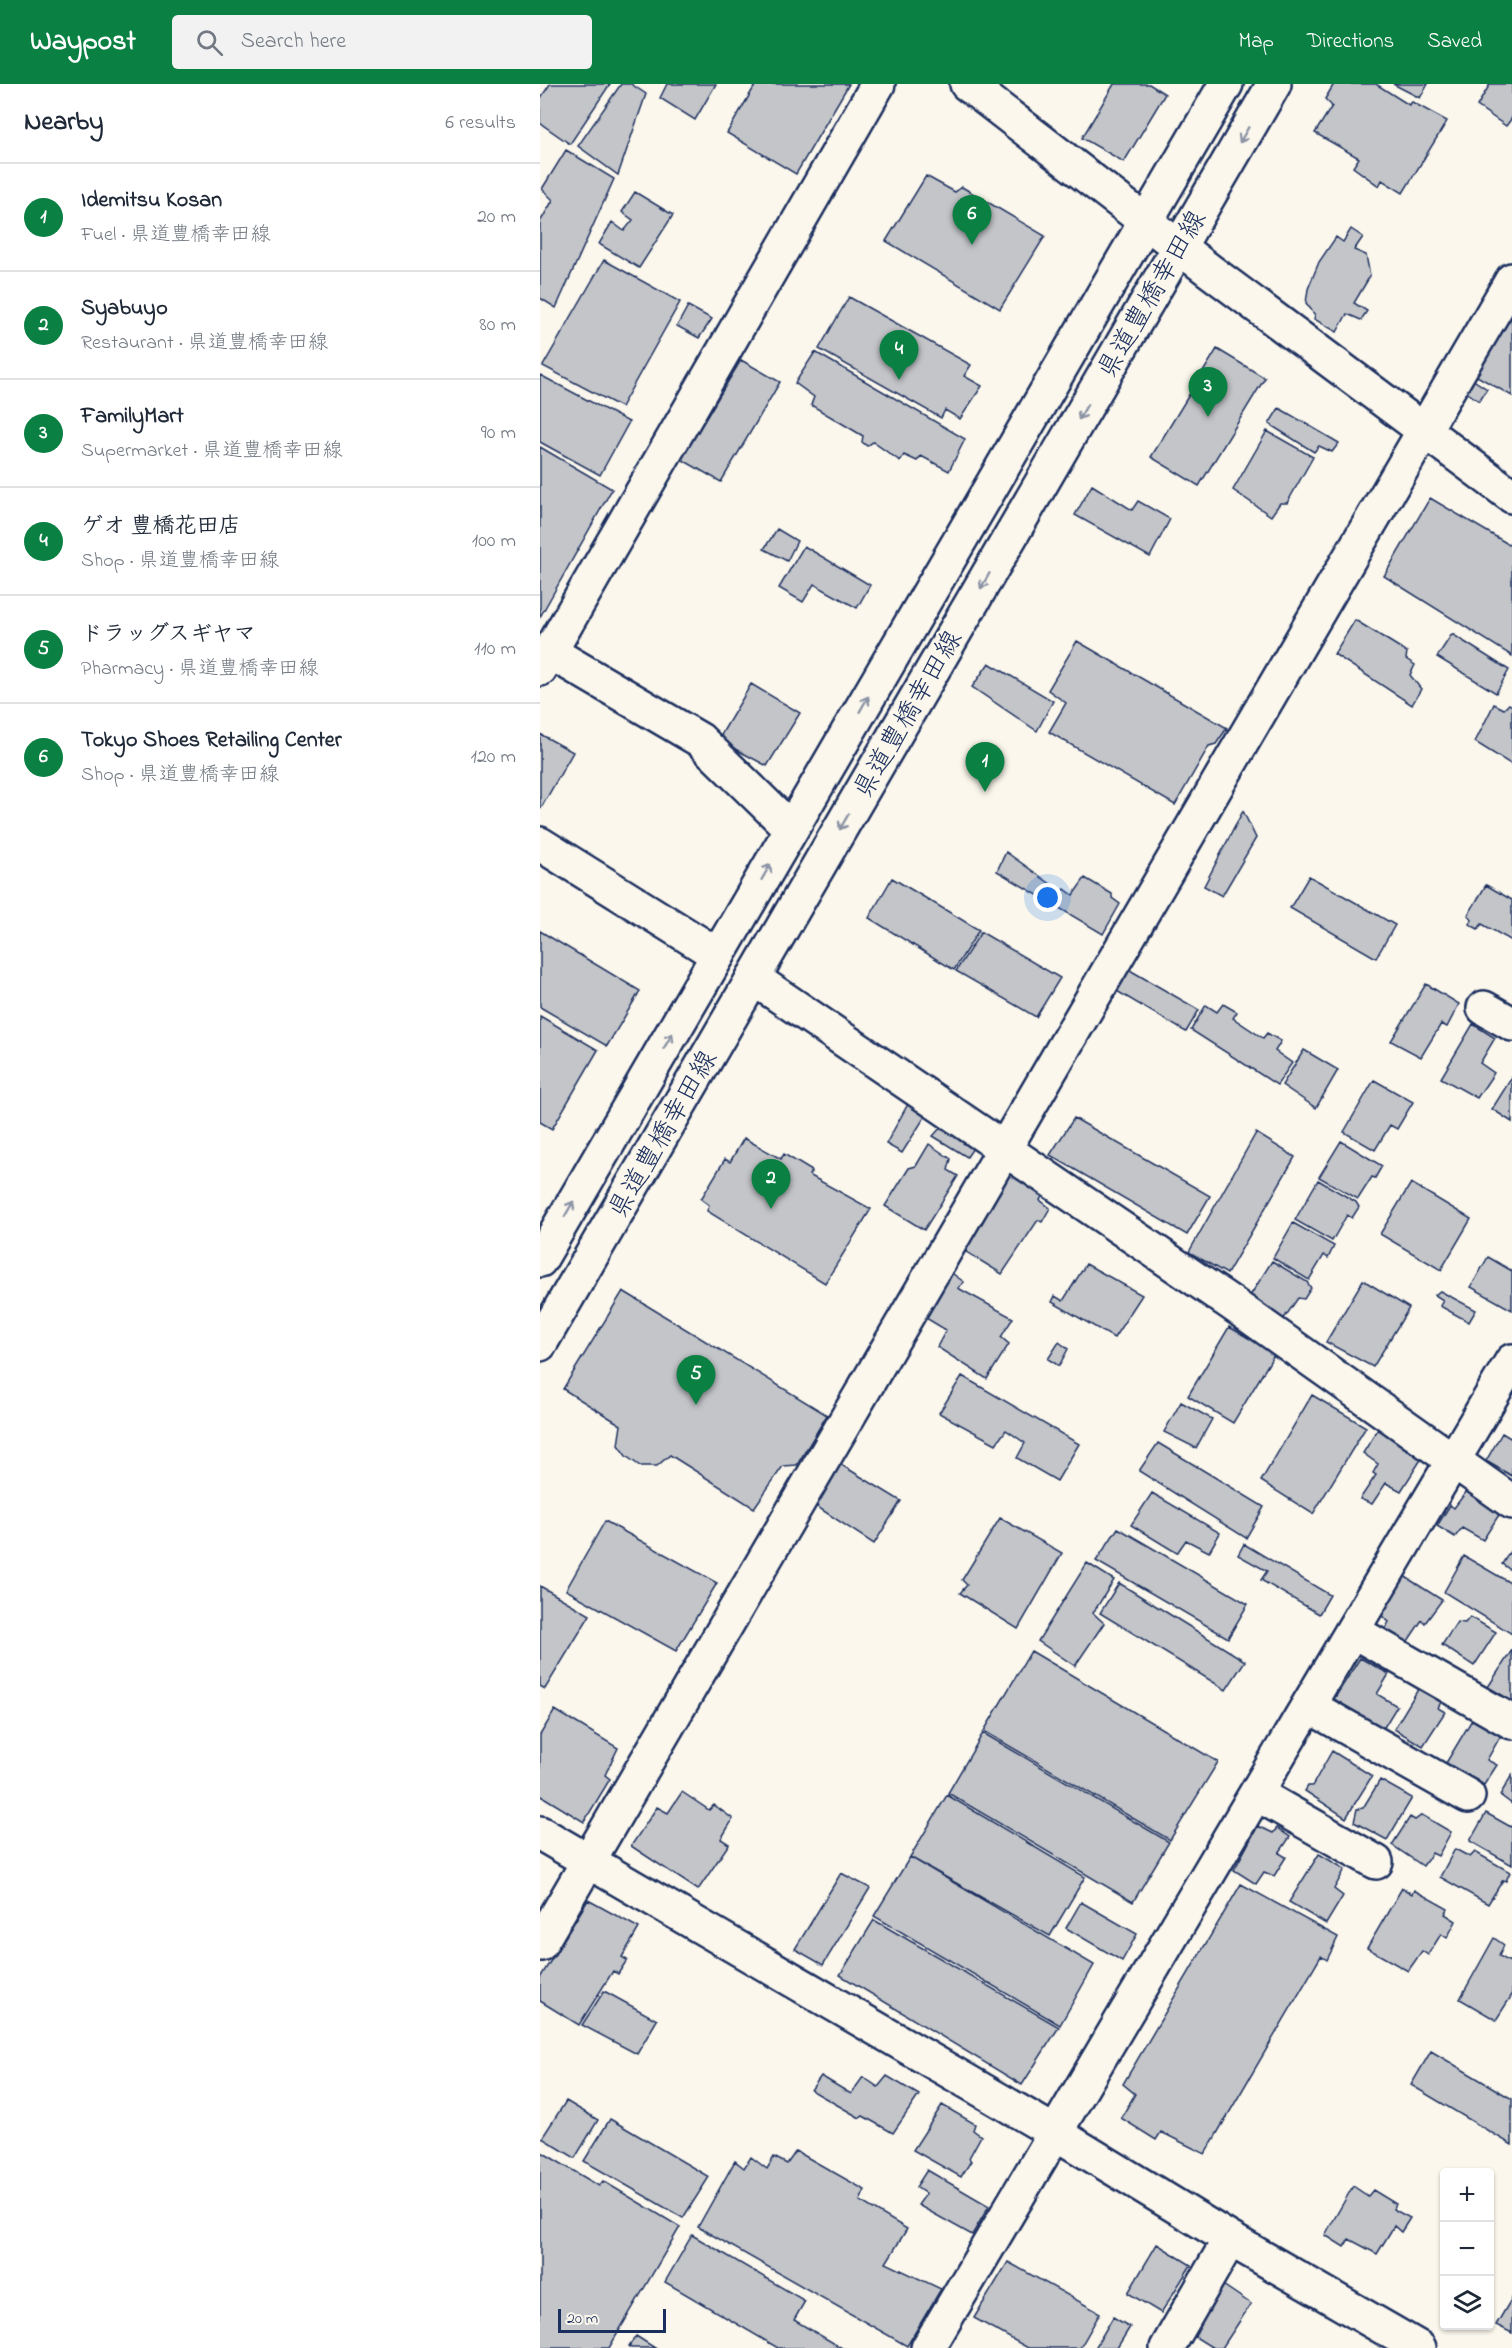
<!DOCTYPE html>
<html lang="en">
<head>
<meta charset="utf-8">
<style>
	body { margin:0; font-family:"Indie Flower","Klee One",sans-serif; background:#f2f2f3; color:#1f2937 }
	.controls { position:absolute; right:18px; bottom:18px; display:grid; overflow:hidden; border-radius:6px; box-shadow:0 2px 4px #0004 }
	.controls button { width:54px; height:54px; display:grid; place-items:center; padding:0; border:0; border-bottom:2px solid #e0e1e3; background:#fff; color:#1f2937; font:30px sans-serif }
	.scale { position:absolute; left:18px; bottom:15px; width:108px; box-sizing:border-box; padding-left:6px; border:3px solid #1b2f5e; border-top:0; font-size:16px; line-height:21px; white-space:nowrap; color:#1b2f5e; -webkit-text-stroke:4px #fbf7ec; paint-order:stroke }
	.you { position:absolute; left:508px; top:814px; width:21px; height:21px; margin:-15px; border:4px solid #fff; border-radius:50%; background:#1a73e8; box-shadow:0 0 0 9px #1a73e833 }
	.badge { display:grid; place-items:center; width:39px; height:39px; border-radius:50%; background:#0b8043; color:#fff; font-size:20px; font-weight:700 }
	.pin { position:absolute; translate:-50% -50px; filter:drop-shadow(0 2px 3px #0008) }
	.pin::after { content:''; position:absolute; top:32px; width:21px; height:18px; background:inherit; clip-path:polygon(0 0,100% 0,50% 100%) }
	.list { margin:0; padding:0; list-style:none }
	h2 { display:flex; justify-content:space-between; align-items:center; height:78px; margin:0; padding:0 24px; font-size:26px }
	h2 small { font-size:20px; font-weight:400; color:#747a83 }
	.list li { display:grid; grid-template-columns:39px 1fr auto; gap:18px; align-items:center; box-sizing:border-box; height:108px; padding:0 24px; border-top:2px solid #e0e1e3 }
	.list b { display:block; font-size:22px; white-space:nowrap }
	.list p { margin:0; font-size:20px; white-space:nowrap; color:#747a83 }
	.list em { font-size:20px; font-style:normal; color:#747a83 }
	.icon { flex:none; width:33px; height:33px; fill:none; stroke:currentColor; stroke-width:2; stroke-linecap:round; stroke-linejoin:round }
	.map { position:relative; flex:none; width:972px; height:2264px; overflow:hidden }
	header { display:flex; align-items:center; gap:36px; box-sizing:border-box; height:84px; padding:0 30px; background:#0b8043; color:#fff }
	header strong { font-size:28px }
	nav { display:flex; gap:33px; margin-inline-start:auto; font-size:21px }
	.search { width:420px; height:54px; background:#f2f2f3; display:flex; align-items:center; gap:15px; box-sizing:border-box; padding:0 21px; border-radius:6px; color:#747a83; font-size:22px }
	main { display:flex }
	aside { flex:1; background:#fff }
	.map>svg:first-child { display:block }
	.building { fill:#c3c5c9; stroke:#1b2f5e; stroke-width:1.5 }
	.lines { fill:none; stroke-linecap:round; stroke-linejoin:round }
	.minor-casing { stroke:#1b2f5e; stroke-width:38 }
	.major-casing { stroke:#1b2f5e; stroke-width:38 }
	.minor { stroke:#fbf7ec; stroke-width:33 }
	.major { stroke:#fbf7ec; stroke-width:33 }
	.oneway { stroke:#8b93a5 }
	.labels { text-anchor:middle; stroke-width:4.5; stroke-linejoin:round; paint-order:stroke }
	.street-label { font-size:27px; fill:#1b2f5e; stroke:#fbf7ec }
</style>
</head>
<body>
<header>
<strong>Waypost</strong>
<div class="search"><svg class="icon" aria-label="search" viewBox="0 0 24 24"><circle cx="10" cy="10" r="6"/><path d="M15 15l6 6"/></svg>Search here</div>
<nav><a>Map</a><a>Directions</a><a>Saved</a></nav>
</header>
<main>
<aside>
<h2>Nearby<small>6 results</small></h2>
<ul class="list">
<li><span class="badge">1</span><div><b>Idemitsu Kosan</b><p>Fuel · 県道豊橋幸田線</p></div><em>20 m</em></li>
<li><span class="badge">2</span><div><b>Syabuyo</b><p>Restaurant · 県道豊橋幸田線</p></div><em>80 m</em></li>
<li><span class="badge">3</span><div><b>FamilyMart</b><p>Supermarket · 県道豊橋幸田線</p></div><em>90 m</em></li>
<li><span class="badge">4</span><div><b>ゲオ 豊橋花田店</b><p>Shop · 県道豊橋幸田線</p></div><em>100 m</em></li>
<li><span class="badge">5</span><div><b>ドラッグスギヤマ</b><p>Pharmacy · 県道豊橋幸田線</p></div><em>110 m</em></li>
<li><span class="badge">6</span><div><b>Tokyo Shoes Retailing Center</b><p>Shop · 県道豊橋幸田線</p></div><em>120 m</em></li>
</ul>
</aside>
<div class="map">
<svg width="972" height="2264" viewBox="0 0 972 2264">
	<rect width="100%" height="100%" fill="#fbf7ec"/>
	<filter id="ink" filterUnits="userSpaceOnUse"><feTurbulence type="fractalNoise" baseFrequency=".0167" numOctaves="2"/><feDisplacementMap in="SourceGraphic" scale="12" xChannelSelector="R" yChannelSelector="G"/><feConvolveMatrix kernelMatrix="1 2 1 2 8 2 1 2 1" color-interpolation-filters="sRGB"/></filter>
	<g filter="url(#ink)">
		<path class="building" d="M10 0H70L30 60 0 39V15Z
			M81 0H91L106 10 78 91 38 62Z
			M127 0H176L155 36 120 14Z
			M216 0H309L256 90 187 49Z
			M574 0H609L625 10 584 78 542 54Z
			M794 0H836L869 21 872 18 907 37 863 109 842 96 839 102 813 83 819 74 775 49 792 22 785 15Z
			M853 0H888L880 14Z
			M950 0H972V34L966 42 937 22Z
			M26 66 74 95 16 224 0 214V138L13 116 2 105Z
			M386 92 415 108 422 103 505 152 460 225 346 157Z
			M95 108 133 131 99 184 59 160 72 138 84 147 93 136 82 128Z
			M811 145 823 153 814 166 826 171 830 192 814 219 827 227 821 236 807 230 797 248 774 235 775 231 766 219 768 205 779 178 796 153 803 158Z
			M64 176 140 218 81 323 3 282Z
			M309 213 431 281 424 292 442 302 420 335 405 326 401 334 279 265Z
			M148 222 172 235 159 254 137 242Z
			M972 227V312L935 291Z
			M677 265 725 294 659 402 611 373Z
			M275 268 425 355 409 387 381 372 377 377 364 371 360 377 333 358 327 362 322 358 323 352 271 321 274 313 255 299Z
			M201 276 240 298 181 398 141 375Z
			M0 291 89 338 60 391 0 358Z
			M932 295 947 305 939 317 925 307Z
			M739 324 799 359 792 368 779 362 774 368 729 340Z
			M727 347 773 373 747 419H740L731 432 693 406Z
			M0 363 72 405 0 533Z
			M552 401 592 426 598 417 630 435 610 473 535 431Z
			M890 414 968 460 972 457V572L844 492Z
			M237 445 257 457 247 477 224 465Z
			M264 462 330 501 317 524 274 500 263 518 239 504Z
			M815 536 867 568 866 575 875 581 870 591 881 605 872 621 794 570Z
			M912 550 969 586 956 609 897 573Z
			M537 557 687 644 676 660 669 662 635 721 509 648 526 619 508 606Z
			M449 579 513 617 497 647 432 603Z
			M211 600 260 629 227 682 178 656Z
			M954 620 964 625 969 620 972 622V681L935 658Z
			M0 650 33 668 1 724 0 723Z
			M703 727 716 754 682 812 664 802Z
			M466 768 522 808 525 805 533 811 545 794 572 810V814L580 820 563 850 457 787Z
			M769 792 855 841 836 874 750 824Z
			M352 794 439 846 414 886 329 834Z
			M946 801 972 816V857L942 840 938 845 929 840 932 836 928 831Z
			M0 847 100 907 67 962 0 923Z
			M441 848 520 894 496 933 416 887Z
			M588 885 659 926 646 948 575 906Z
			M886 900 919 920 907 943 901 940 881 973 851 957Z
			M683 920 697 928 693 934 723 954 727 949 741 957 735 967 752 979 737 1001 651 946 666 921 677 928Z
			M0 932 58 966 12 1045 0 1038Z
			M933 940 955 954 940 979 954 989 937 1014 901 994Z
			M764 966 798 986 776 1024 742 1001Z
			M972 993V1038L952 1025Z
			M834 996 873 1018 857 1045 850 1041 835 1066 804 1048Z
			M368 1020 386 1031 362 1069 346 1060Z
			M534 1034 670 1112 647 1151 510 1071Z
			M403 1041 435 1061 427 1073 393 1052Z
			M716 1049 755 1073 687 1190 649 1168Z
			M204 1054 241 1075 244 1070 272 1087 269 1091 331 1125 285 1199 167 1127 169 1121 161 1115 185 1075 190 1078Z
			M801 1057 842 1082 835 1094 832 1093 818 1115 779 1093Z
			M389 1060 411 1075 408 1086 418 1092 384 1146 345 1122 369 1084 376 1082Z
			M468 1089 503 1111 500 1116 510 1124 502 1138 498 1136 462 1190 423 1166Z
			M778 1096 816 1118 819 1123 812 1134 807 1131 792 1157 755 1136Z
			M871 1099 931 1135 901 1186 840 1150Z
			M753 1139 794 1162 788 1174 784 1171 769 1196 733 1174Z
			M948 1173 972 1187V1226L931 1203Z
			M732 1177 767 1198 771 1204 764 1215 758 1214 743 1236 708 1215Z
			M546 1180 602 1211 574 1254 512 1218 515 1212 523 1217Z
			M409 1187 424 1198 418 1204 473 1234 461 1253 469 1260 447 1295 397 1263 406 1246 381 1231Z
			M823 1196 869 1224 833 1283 786 1258Z
			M83 1207 287 1331 257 1381 243 1382 214 1424 130 1371 117 1382H100L86 1372 78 1361 81 1341 23 1305Z
			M900 1207 936 1226 929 1238 900 1222 903 1216 895 1211Z
			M689 1243 735 1269 693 1339 648 1312Z
			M519 1258 528 1265 519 1282 508 1275Z
			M422 1292 539 1360 517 1397 477 1374 485 1359 466 1346 456 1360 399 1329Z
			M772 1311 826 1343 773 1430 721 1397Z
			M641 1318 672 1335 656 1364 624 1348Z
			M838 1345 882 1374 861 1407 846 1399 832 1420 820 1415 836 1391 833 1389 838 1380 823 1369Z
			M962 1349 972 1355V1392L946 1377Z
			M618 1359 724 1423 706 1454 599 1387Z
			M300 1380 361 1417 334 1460 276 1422Z
			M929 1404 962 1426 943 1456 922 1444 915 1453 897 1442 910 1421 914 1424Z
			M612 1409 680 1449 669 1468 646 1456 637 1469 591 1441Z
			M460 1434 522 1469 478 1545 420 1509 427 1501 422 1496Z
			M65 1437 177 1499 136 1567 26 1506Z
			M578 1444 708 1520 688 1554 556 1477Z
			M704 1460 790 1511 779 1530 721 1496 727 1487 698 1471Z
			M972 1464V1487L962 1480Z
			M924 1472 972 1500V1550L904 1508Z
			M547 1479 574 1496 553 1529 564 1539 535 1582 498 1557Z
			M864 1492 902 1516 885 1539 882 1536 866 1560 845 1545 849 1538 841 1531Z
			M579 1499 705 1577 686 1606 560 1529Z
			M0 1502 50 1531 5 1605 0 1602Z
			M930 1533 956 1548 934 1582 902 1561 917 1538 925 1539Z
			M972 1566V1617L948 1603Z
			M491 1567 678 1678 630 1756 444 1647Z
			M820 1574 849 1590 837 1610 857 1622 843 1645 794 1615Z
			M880 1602 902 1616 898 1624 905 1628 883 1662 854 1645Z
			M15 1626 78 1664 65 1691 70 1695 44 1738 0 1711V1651Z
			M933 1634 961 1651 947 1676 957 1681 944 1701 906 1679Z
			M443 1649 629 1758 593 1818 408 1709Z
			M792 1667 832 1692 806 1734 765 1707 768 1702H772Z
			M972 1691V1720L960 1711Z
			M840 1696 872 1714 847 1756 814 1738 817 1725 823 1724Z
			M142 1708 169 1726 174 1721 193 1735 181 1755 189 1760 158 1806 91 1762 117 1723 128 1729Z
			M407 1711 545 1793 510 1852 370 1773Z
			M946 1729 971 1743 972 1742V1781L930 1757Z
			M882 1731 911 1748 898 1772 892 1769 883 1782 852 1761 870 1733 875 1736Z
			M718 1742 733 1749 737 1744 750 1753 739 1769 746 1773 734 1792 724 1788 716 1800 694 1786Z
			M915 1765 930 1773 935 1768 970 1788 966 1797 963 1796 948 1820 900 1793Z
			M779 1770 805 1785 794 1805 803 1812 786 1840 749 1818Z
			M370 1773 554 1881 520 1941 334 1832Z
			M301 1789 330 1804 283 1881 255 1865Z
			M701 1800 798 1853 787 1876 781 1872 665 2070 621 2048 616 2056 581 2034 595 2010 583 2000Z
			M862 1804 872 1810 874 1806 908 1825 905 1830 916 1837 907 1854 901 1850 888 1871 882 1867 868 1887 827 1864Z
			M48 1816 99 1844 82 1873 87 1876 78 1890 73 1887 39 1941 0 1917V1894Z
			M541 1818 597 1850 582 1877 526 1844Z
			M334 1836 519 1943 482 2001 300 1891Z
			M954 1854 964 1861 959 1872 972 1879V1911L956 1936 920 1915Z
			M64 1907 117 1936 97 1970 42 1941Z
			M891 1967 972 2015V2061L871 2001Z
			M281 1992 311 2010 323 1993 338 2003 347 1992 379 2011 353 2049 323 2032 320 2034 271 2006Z
			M26 2017 58 2036 35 2074 2 2054Z
			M402 2021 435 2040 433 2046 441 2052 429 2074 431 2077 421 2093 373 2066Z
			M70 2035 169 2093 143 2134 44 2077Z
			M0 2067 59 2102 63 2097 140 2143 69 2264H0Z
			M256 2067 325 2106 320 2117 367 2145 346 2179 401 2205 367 2262 158 2143 195 2077 204 2084 211 2073 227 2085 234 2073 247 2080Z
			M387 2086 449 2122 432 2151 378 2121 386 2110 376 2103Z
			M813 2102 828 2112 833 2106 856 2120 853 2125 870 2134 861 2148 854 2142 837 2170 809 2155 804 2163 785 2151Z
			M152 2151 265 2217 254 2236 302 2264H238L125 2198Z
			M617 2160 651 2181 621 2229 588 2209Z
			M468 2178 560 2229 540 2264H488L434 2234Z
			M683 2201 711 2220 682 2264H673L652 2251Z
			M972 2214V2249L956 2241Z
			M573 2233 590 2243 577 2264H555Z
			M96 2252 115 2264H91L89 2262Z"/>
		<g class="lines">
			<defs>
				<path id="minor" d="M427 0 670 187 972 412
					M10 568 160 656 251 745
					M0 585 338 0
					M0 760 178 871
					M213 894 691 1219 972 1418
					M944 924 972 940
					M813 1547 972 1638
					M769 1622 928 1712
					M717 1710 836 1778
					M0 1749 514 2048 690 2155 879 2264
					M0 1860 972 196
					M388 2264C581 1934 780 1607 972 1277
					M627 2264 690 2155"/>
				<path id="major" d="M0 1176 686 0
					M0 1260 734 0"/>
			</defs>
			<use href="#minor" class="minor-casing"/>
			<use href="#major" class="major-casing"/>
			<use href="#minor" class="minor"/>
			<use href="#major" class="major"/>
		</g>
		<defs><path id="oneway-shaft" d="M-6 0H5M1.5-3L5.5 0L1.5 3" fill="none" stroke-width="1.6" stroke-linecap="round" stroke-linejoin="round" transform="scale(1.5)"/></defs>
		<g class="oneway">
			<use href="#oneway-shaft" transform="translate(704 51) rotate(120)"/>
			<use href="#oneway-shaft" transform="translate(543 328) rotate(120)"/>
			<use href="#oneway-shaft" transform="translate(445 497) rotate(120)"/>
			<use href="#oneway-shaft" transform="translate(324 620) rotate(-60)"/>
			<use href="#oneway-shaft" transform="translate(304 738) rotate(120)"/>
			<use href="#oneway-shaft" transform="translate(226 788) rotate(-60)"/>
			<use href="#oneway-shaft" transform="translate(128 957) rotate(-60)"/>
			<use href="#oneway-shaft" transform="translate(29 1125) rotate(-60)"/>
		</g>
	</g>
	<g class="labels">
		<g class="street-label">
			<text transform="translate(611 210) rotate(-60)" y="9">県道豊橋幸田線</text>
			<text transform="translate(367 630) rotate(-60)" y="9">県道豊橋幸田線</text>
			<text transform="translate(122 1050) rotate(-60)" y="9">県道豊橋幸田線</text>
		</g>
	</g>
</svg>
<div class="controls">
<button>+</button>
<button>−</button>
<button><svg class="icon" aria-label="layers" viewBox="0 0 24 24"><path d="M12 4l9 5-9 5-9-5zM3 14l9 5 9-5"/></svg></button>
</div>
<div class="scale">20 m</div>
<div class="you"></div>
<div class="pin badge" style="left:445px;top:708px">1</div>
<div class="pin badge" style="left:231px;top:1125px">2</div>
<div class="pin badge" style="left:668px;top:333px">3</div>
<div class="pin badge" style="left:359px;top:296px">4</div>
<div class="pin badge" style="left:156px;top:1321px">5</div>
<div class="pin badge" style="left:432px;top:161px">6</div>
</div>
</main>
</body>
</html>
